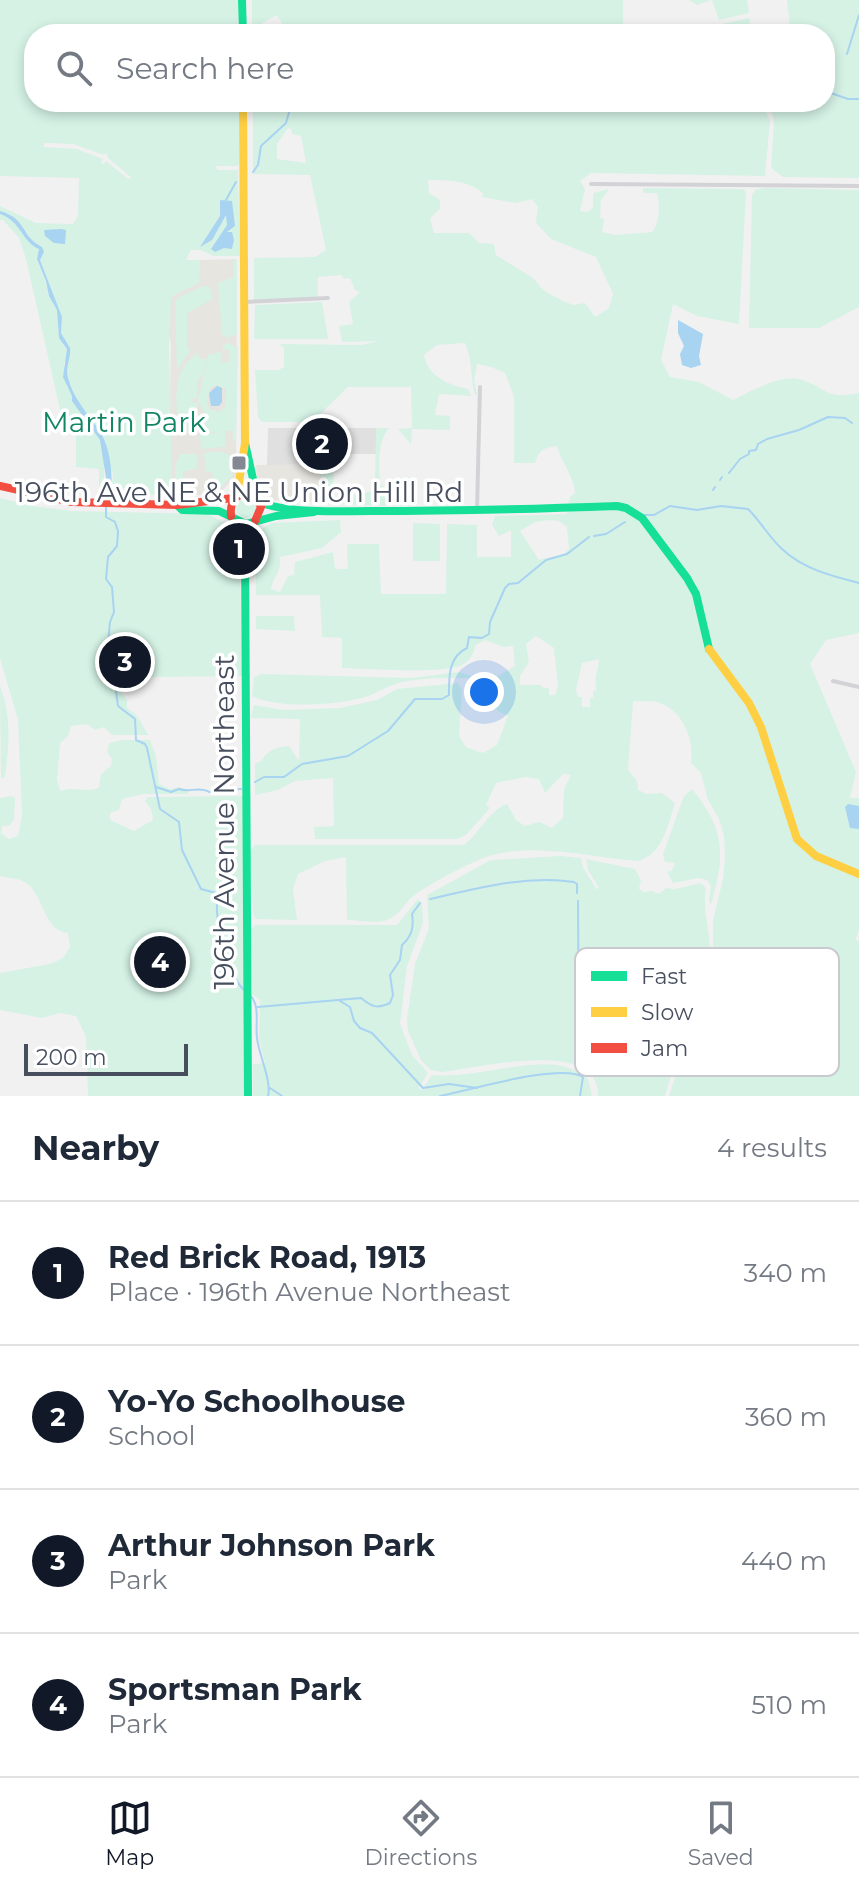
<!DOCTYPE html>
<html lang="en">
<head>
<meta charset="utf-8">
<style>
	body { margin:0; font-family:Montserrat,sans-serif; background:#f6f6f7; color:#1f2937 }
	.scale { position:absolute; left:24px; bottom:20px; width:164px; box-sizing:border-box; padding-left:8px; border:4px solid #474f5f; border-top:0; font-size:22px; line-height:28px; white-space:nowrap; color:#474f5f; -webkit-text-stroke:6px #fff; paint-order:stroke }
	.you { position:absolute; left:484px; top:692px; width:28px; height:28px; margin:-20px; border:6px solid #fff; border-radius:50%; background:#1a73e8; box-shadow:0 0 0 12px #1a73e833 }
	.badge { display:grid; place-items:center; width:52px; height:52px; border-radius:50%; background:#111827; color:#fff; font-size:26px; font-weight:700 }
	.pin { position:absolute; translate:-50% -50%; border:4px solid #fff; box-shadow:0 2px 8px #0006 }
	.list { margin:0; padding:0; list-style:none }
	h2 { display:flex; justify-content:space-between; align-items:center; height:104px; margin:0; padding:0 32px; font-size:34px }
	h2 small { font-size:26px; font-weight:400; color:#747a83 }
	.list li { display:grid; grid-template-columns:52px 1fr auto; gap:24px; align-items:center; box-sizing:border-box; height:144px; padding:0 32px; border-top:2px solid #e0e1e3 }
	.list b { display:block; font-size:30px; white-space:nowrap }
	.list p { margin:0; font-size:26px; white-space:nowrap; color:#747a83 }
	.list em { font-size:26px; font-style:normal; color:#747a83 }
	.icon { flex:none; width:44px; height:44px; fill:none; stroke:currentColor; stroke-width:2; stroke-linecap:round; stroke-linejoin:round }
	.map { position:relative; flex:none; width:859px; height:1096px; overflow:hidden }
	.search { position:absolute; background:#fff; box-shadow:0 4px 12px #0003; left:24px; right:24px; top:24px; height:88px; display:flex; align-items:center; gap:20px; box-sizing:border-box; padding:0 28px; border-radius:32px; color:#747a83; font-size:30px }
	.sheet { height:680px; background:#fff }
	nav { display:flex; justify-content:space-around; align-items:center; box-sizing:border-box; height:112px; border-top:2px solid #e0e1e3; background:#fff; font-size:22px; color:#747a83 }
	nav a { display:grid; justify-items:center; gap:4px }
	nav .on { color:#111827 }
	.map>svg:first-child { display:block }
	.commercial { fill:#e6e5df }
	.education { fill:#e0e0e1 }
	.green { fill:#d5f2e5; fill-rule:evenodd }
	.water { fill:#a8d3f1 }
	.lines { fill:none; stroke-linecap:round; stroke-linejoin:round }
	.stream { stroke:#a8d3f1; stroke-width:2 }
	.street { stroke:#d3d3d7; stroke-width:4 }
	.fast { stroke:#16e098; stroke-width:8 }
	.slow { stroke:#ffcf43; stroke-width:8 }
	.jam { stroke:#f24e42; stroke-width:8 }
	.poi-dot { fill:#838892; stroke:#fff; stroke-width:3 }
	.labels { text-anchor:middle; stroke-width:7; stroke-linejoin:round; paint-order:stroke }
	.park-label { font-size:28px; fill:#128664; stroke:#fff }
	.poi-label { font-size:28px; fill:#474f5f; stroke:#fff }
	.street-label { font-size:28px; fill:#474f5f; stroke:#fff }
	.key { fill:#fff; stroke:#c8cacf; stroke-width:2 }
	.key-label { font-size:22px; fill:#474f5f }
</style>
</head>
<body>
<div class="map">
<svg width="859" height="1096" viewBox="0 0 859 1096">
	<rect width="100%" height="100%" fill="#f2f1f1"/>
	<path class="commercial" d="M237 259 236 476 218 495H168L171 344 160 293 199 276 200 260Z
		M322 464 323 502 271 500 263 493 257 477 256 465Z"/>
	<path class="education" d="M268 428H376V454H329V464L267 465Z"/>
	<path class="green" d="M0 0H238V34H34V102H239V164L237 166H216L217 170H238L240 256H213L201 250H191L186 260H200L199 283 174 295 171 299 169 345 172 492H164L161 495 111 493 113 473 104 467V492H99V469L76 467V429L67 428 61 414 26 259 19 238 3 220H0V214C19 221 23 238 39 249L37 260 46 281 49 296 57 310 59 337 67 349 68 355 64 364 67 387 78 400 69 382 66 368 70 348 61 333 62 317 40 260 44 252 42 247C20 235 28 219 0 211V206L36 223 73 224 78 216 79 178 0 176ZM44 143 73 144 104 155 107 153 108 158 132 178H127L106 161 104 164 101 163 103 159 77 149 44 147Z
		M252 0H623V34H288L277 15 262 23 264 30 252 29Z
		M689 0H747L749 13 719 20 712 0 697 5Z
		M787 0H859V178L783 177 771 168 774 122 771 108 760 102H825V34H791Z
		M749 18 751 34H711L709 27Z
		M253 102H744C757 106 766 107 770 121L765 176 591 173 580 181 585 189 580 211 588 212 593 207V193L609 189 601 200 600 218 604 219 602 232 615 235 652 232C660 223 660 204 657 193H643V188L743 189 746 192 739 324 697 316 673 304 661 360 670 377 699 382 733 400C749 392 781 374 799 379 827 387 823 400 859 393V633L826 640 810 664 856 772 850 798H859V930L855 940 859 941V1096H669L689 1033 692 1031 735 1042 737 1033 693 1026 692 1022 713 959V920L723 879 725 858 724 836 719 819 708 800 701 773 691 763C694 740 684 712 660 703 652 700 641 702 633 701L628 770 637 781 638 790 647 794 662 793 675 803C668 825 663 853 639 861 590 858 535 841 486 857 469 863 425 886 411 898 403 905 399 915 389 919 378 925 359 920 347 920L346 857 325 861 298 874 293 888 297 920 255 919 253 912 250 851 255 845H464C479 834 489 810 507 804L516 820 525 826 539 822 552 828 563 818 564 789 571 775 563 774 545 793 539 779 525 777 496 783 486 805 490 808 466 835 457 839H315L314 827 334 826 333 778 295 781 278 790 255 795V763L260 762C268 750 275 747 289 746L299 761 300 719 251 718 254 705 283 710 340 708 377 700 397 689 458 683 462 690 459 736 466 747 483 753 497 745 508 716C488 707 485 699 480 678L497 677 515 666 513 646 504 647 485 640 476 645C473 654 471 660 462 665 445 674 365 669 342 668V638L322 637 320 595H256L255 548 258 531 272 523 340 520 341 532 322 548 280 557C282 571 273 577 271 589L280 592 288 576 294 575 295 562 333 552 335 569H348L347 544H379L381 594H446L447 524 477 525V557H511V530L499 536 492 525 495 516 567 514 570 497 575 493C574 476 561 463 557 446 543 448 539 450 535 463H514V397L505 373 491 367 477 364 474 380 477 395H475C470 377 473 361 465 343L437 345 424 355C428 376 448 385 468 389L471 396 439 394 435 415 450 416V430L412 429 411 444 398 429 412 428 411 387H348L312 422H262L258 417 255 370H279L284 367V348L279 344 362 345 378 341 342 342 339 326 353 324 349 302 360 292 355 290 350 278 344 279 341 275 318 277V298L254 300V258L315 257 326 250 310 175 253 174ZM288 128 291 129 292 134 301 136 306 163 277 159V144ZM428 180C447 180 468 180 483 193L482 197 516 203 532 199 538 207 536 223 551 239 596 257 613 294 609 308 595 317 585 303 573 305 561 300 543 290 533 278 496 255 494 244 479 243 469 233H434L430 218 440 209V200L429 193ZM549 520 559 521 567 527 569 549 564 554 539 560 520 531 535 522ZM536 636 554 648 558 687 555 695H549V688H543L541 685H520V676L529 662 526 644ZM599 659C598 671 594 678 596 690L593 691V698H590V707H582V697H578L576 690 582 663Z
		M764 188 859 190V307L819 328H749L752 195 755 190Z
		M237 259V334L228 338 222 334 218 283 234 277V260Z
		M204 286 210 287 213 299 187 313V347L190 351 177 370 175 302 179 297Z
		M322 302 328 339H254L255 305Z
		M229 343 238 348 236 440 233 442V431H225V447L201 449 200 434 222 432H205L206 415 198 401 208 355 221 352V362H229L230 350 223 349V345ZM216 385 226 389 225 407 217 413 216 410H209L207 401 210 388Z
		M199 353V359H207L201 378H197V398L192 399 193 403H198L196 416 177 418C176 393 173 368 199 353Z
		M376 428H389C377 442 379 466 380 484L387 489 386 506 342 504 340 498 344 495H357L375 490Z
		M207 452H224L233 457 232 476 219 489 213 490 214 476 210 471 206 472 204 455Z
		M180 454H197V468L183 472 182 490H175V467Z
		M322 464H329C338 474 333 490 323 496Z
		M411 477V506H395L392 503V484L399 478Z
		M236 508a10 10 0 1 1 20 0a10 10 0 1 1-20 0Z
		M0 498 32 506 72 511 207 514 227 524 235 534 240 557 242 676 150 677 140 679 138 690 132 691 126 684 118 685 119 690 127 700V708C144 719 138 722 149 735H112L104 727 95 730 87 724 71 726 68 736 60 743 57 779 60 791C74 786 84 793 99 788L101 774 111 766 112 759 107 752 109 743 122 740H150L156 756 159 784 170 789 179 787 188 790V794H143L122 799 119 810 110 813V820L134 831 153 820 151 809 145 801 148 797 244 796V1096H88L86 1037 76 1016 60 1013 42 1018 0 1010V973L50 964 63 958 70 947 68 933C43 931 44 895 26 883 19 878 8 878 0 876V798L11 796 15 798 14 820 9 826H2L1 833 9 839 18 836 22 815 18 720 0 658Z
		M413 523 440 524V561H413Z
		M256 616H294L295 631 256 629Z
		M459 672 477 678C452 678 426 677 402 682 388 685 377 694 362 698 335 705 277 709 252 696L254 677 261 674 411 678Z
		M0 686C12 718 9 744 5 777L1 779Z
		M692 789C726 830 725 856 711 905L709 899 711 886 707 880 699 878 673 883 667 872 672 870 675 863 665 862 663 854 684 796Z
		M560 856 581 858C582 871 591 878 596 889L599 888 588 870 586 859 635 869 641 880 639 889 644 892 652 891 659 894 666 888 675 889 701 883 706 888C702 910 710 929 710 951 710 973 695 999 688 1019L680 1020 650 1011 647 1020 682 1026 685 1030 665 1096H598C600 1037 479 1068 442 1072L431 1070 421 1060 408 1031 407 1019 415 964 429 928 427 895 491 860Z
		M418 899 422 904 423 923 407 966 400 1024 412 1055 428 1073 419 1088 422 1090 432 1075C472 1079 532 1057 566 1067 574 1069 581 1074 588 1079L592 1096H253V1064L265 1063 259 1038 260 1000 252 994 251 929 255 925H397Z"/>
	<path class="water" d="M220 200 232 201 235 226 227 232H232L234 240 232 249 224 248 215 252 211 249 227 225 226 215 212 240 200 247 220 216Z
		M0 211C28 219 20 236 42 247L44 252 40 260 62 317 61 333 70 348C71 359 65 367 68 378 73 397 86 412 97 427 110 444 113 472 111 493L104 492 106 478 100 440 72 401V396L63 377 67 349 59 338 57 310 49 296 46 281 37 259 39 249C21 241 22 222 0 214Z
		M61 229 66 230 65 244 54 243 45 236 44 230Z
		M678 320 703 334 699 356 701 365 691 368 682 365 680 354 684 346 678 333Z
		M217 386 222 388V402L219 406H211L209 393Z
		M848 804 859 806V829L850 828 845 807Z"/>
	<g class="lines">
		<path class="stream" d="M847 54 859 15
			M825 91 848 99H859
			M253 172 258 165 261 146 286 123 292 102
			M226 200 236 182
			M729 473 740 459 749 454V451L756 450 758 444 767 439 799 430 828 417 845 418 852 423
			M720 480 722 477
			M713 490 715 487
			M106 506V517L115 522 118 531 117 546 108 557 106 579 112 587 114 612 110 622 106 665 115 684 118 706 135 719 136 740 145 744 147 748 160 809 179 822 182 850 201 889 216 893C220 901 216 903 217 911 218 933 228 975 244 990
			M644 515H654L670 506 697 510 721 506 748 509C761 522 769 537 782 549 803 569 832 576 859 583
			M594 536 606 534 625 522
			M255 782 264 777H284L302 764 348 756 388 731 415 699H442L449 695C449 677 448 657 467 648L469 637 482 638 489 634 490 622 505 588 509 584 518 583 546 560 567 554 589 537
			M156 787 171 792 179 789C189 793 200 786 209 792L216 790 241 789
			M430 899C478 888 525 875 574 882L577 884V893
			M578 901 579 1054 582 1065 579 1075
			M249 994C261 1005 255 1023 257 1038 259 1055 272 1082 268 1096
			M340 1001 350 1007 354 1021 360 1028 372 1033 423 1088 449 1084 477 1088
			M258 1007 361 998C372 1007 377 1009 390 1003L393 995 390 975 400 960 402 945C412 936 414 927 412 914L420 903
			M270 1088 282 1096
			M440 1096C470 1090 560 1063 583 1077L580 1096"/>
		<path class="street" d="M591 184 859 186
			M244 302 328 298
			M477 511 480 387
			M235 522 245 547
			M833 681 859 687"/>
		<path class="fast" d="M242 0 243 34
			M245 443 257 497
			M260 502C287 514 339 511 370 511 452 511 535 509 617 506L626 508 642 518 687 578 696 594 709 649
			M177 505 182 510 219 511 246 524 276 516 314 512
			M248 1096 245 547 251 523"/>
		<path class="slow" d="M237 495 245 443 243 102
			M709 649 749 703 761 727 797 839 816 856 859 874"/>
		<path class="jam" d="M0 486 72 502 177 505 233 498
			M231 516C230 504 233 495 247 493L257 500 261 507 255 521"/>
	</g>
	<rect class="poi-dot" x="231" y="455" width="16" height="16" rx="4"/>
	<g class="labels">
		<g class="park-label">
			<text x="124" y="432">Martin Park</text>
		</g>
		<g class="poi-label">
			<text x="239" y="502">196th Ave NE &amp; NE Union Hill Rd</text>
		</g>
		<g class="street-label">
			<text transform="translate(224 822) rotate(-90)" y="10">196th Avenue Northeast</text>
		</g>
	</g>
	<rect x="575" y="948" width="264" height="128" rx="12" class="key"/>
	<rect x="591" y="971" width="36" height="10" fill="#16e098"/>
	<rect x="591" y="1007" width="36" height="10" fill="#ffcf43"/>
	<rect x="591" y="1043" width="36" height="10" fill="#f24e42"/>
	<g class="key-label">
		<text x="641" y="984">Fast</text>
		<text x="641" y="1020">Slow</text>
		<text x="641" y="1056">Jam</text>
	</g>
</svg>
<div class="scale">200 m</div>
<div class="you"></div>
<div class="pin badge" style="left:239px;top:549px">1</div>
<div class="pin badge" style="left:322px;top:444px">2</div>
<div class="pin badge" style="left:125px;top:662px">3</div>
<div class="pin badge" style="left:160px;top:962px">4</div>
<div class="search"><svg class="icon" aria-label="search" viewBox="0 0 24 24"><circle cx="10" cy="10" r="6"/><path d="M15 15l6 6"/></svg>Search here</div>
</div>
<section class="sheet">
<h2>Nearby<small>4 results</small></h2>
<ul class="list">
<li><span class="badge">1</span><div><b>Red Brick Road, 1913</b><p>Place · 196th Avenue Northeast</p></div><em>340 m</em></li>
<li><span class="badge">2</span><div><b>Yo-Yo Schoolhouse</b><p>School</p></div><em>360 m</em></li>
<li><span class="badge">3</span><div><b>Arthur Johnson Park</b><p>Park</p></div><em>440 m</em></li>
<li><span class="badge">4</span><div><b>Sportsman Park</b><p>Park</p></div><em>510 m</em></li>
</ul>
</section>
<nav>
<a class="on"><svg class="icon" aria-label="map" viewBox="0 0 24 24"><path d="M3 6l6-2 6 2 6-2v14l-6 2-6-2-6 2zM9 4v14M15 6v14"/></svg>Map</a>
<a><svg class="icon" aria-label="directions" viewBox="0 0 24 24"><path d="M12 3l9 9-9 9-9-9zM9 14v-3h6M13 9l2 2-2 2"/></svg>Directions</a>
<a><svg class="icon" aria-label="saved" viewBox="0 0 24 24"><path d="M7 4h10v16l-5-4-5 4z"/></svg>Saved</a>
</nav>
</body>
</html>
